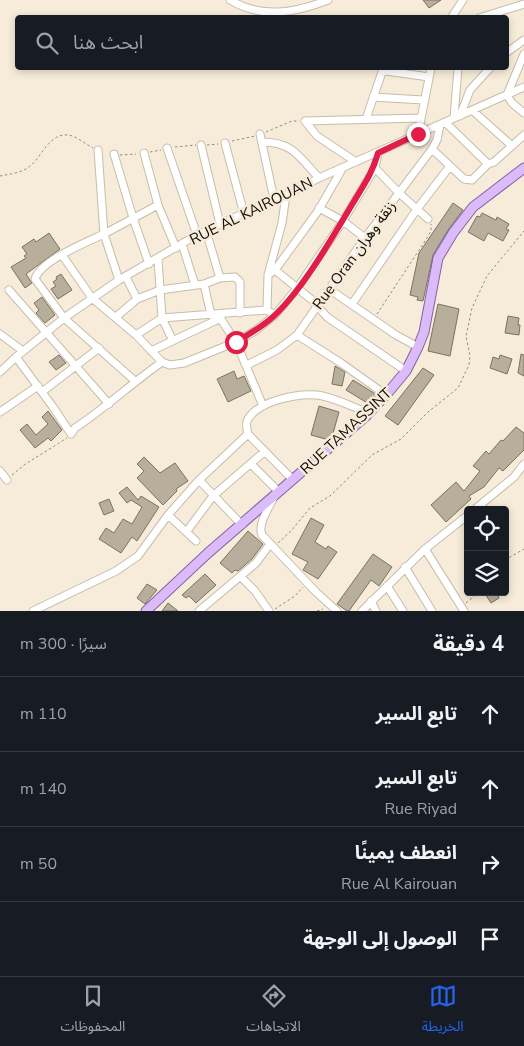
<!DOCTYPE html>
<html lang="ar">
<head>
<meta charset="utf-8">
<style>
	body { margin:0; font-family:"Nunito Sans","Noto Sans Arabic",sans-serif; background:#20242c; color:#f1f3f6; direction:rtl }
	.controls { position:absolute; right:15px; bottom:15px; display:grid; overflow:hidden; border-radius:5px; box-shadow:0 2px 8px #0003 }
	.controls button { width:45px; height:45px; display:grid; place-items:center; padding:0; border:0; border-bottom:1px solid #363941; background:#171b24; color:#f1f3f6; font:25px sans-serif }
	.stop { position:absolute; width:15px; height:15px; margin:-11px; border:4px solid #e11d48; border-radius:50%; background:#fff }
	.stop.end { background:#e11d48; border-color:#fff; box-shadow:0 1px 5px #0008 }
	.list { margin:0; padding:0; list-style:none }
	h2 { display:flex; justify-content:space-between; align-items:center; height:65px; margin:0; padding:0 20px; font-size:21px }
	h2 small { font-size:16px; font-weight:400; color:#9ea1a6 }
	.list li { display:grid; grid-template-columns:32px 1fr auto; gap:15px; align-items:center; box-sizing:border-box; height:75px; padding:0 20px; border-top:1px solid #363941 }
	.list b { display:block; font-size:19px; white-space:nowrap }
	.list p { margin:0; font-size:16px; white-space:nowrap; color:#9ea1a6 }
	.list em { font-size:16px; font-style:normal; color:#9ea1a6 }
	.icon { flex:none; width:28px; height:28px; fill:none; stroke:currentColor; stroke-width:2; stroke-linecap:round; stroke-linejoin:round }
	.map { position:relative; flex:none; width:524px; height:611px; overflow:hidden; direction:ltr }
	.search { position:absolute; background:#171b24; box-shadow:0 2px 8px #0003; left:15px; right:15px; top:15px; height:55px; display:flex; align-items:center; gap:12px; box-sizing:border-box; padding:0 18px; border-radius:5px; color:#9ea1a6; font-size:19px }
	.sheet { height:365px; background:#171b24 }
	nav { display:flex; justify-content:space-around; align-items:center; box-sizing:border-box; height:70px; border-top:1px solid #363941; background:#171b24; font-size:14px; color:#9ea1a6 }
	nav a { display:grid; justify-items:center; gap:2px }
	nav .on { color:#2563eb }
	.map>svg:first-child { display:block }
	.building { fill:#b8ae9c; stroke:#7b7261 }
	.lines { fill:none; stroke-linecap:round; stroke-linejoin:round }
	.minor-casing { stroke:#c7bdaa; stroke-width:9 }
	.major-casing { stroke:#8661a5; stroke-width:11 }
	.path { stroke:#928b7d; stroke-width:1; stroke-dasharray:2.5 2.5; stroke-linecap:butt }
	.minor { stroke:#fff; stroke-width:7 }
	.major { stroke:#dcbbfb; stroke-width:9 }
	.route { stroke:#e11d48; stroke-width:6 }
	.labels { text-anchor:middle; stroke-width:5; stroke-linejoin:round; paint-order:stroke }
	.street-label { font-size:15px; fill:#120e08; stroke:#f6ecd9 }
</style>
</head>
<body>
<div class="map">
<svg width="524" height="611" viewBox="0 0 524 611">
	<rect width="100%" height="100%" fill="#f6ecd9"/>
	<path class="building" d="M423 0H441L429 8Z
		M453 203 463 210 448 230 433 255 423 301 417 300 418 297 410 295 419 253Z
		M482 213 496 220 497 217 509 224 506 229 509 230 503 241 488 233 484 241 468 232 477 216 480 217Z
		M49 233 60 249 26 274 32 283 25 288 11 267 26 258 24 256 27 254 22 247 34 239 36 242Z
		M61 274 72 290 58 299 51 289 56 286 53 282 57 279 56 277Z
		M42 297 55 315 45 323 36 313 39 310 34 303Z
		M438 304 459 309 450 356 428 351Z
		M508 316 519 318 518 325H520L519 335 505 333Z
		M521 354 524 355V376L518 373Z
		M59 355 66 363 56 370 49 362Z
		M500 355 512 359 507 374 490 368 493 357 499 359Z
		M335 366 345 372 342 386 332 384Z
		M423 368 434 375 398 425 385 416Z
		M234 371 237 379 244 376 251 391 228 402 217 379Z
		M353 380 377 395 369 404 346 390Z
		M319 406 339 412 332 437 329 440 311 435Z
		M48 411 62 430 51 441 48 438 35 448 20 430 27 424 36 435 48 424 42 417Z
		M516 427 524 433V450L503 471 499 468 484 487 469 496 471 499 446 522 431 505 456 482 464 491 480 471 473 466 486 451 489 454 501 440 503 441Z
		M144 457 160 473 175 463 188 481 176 489 177 491 163 505 137 478 144 471 137 464Z
		M127 487 138 500 141 496 159 507 137 541 132 537 121 553 99 539 106 528 114 533 123 519 132 524 142 507 131 500 127 503 119 493Z
		M109 499 114 511 104 515 99 503Z
		M311 518 324 525 315 542 326 549 328 546 337 552 318 579 303 570 308 562 292 554Z
		M248 531 263 544 252 559 238 571 235 570 232 573 220 563Z
		M373 554 392 567 379 586 371 580 349 611H347L337 604Z
		M205 574 216 585 196 603 189 596 186 598 182 595Z
		M147 584 157 590 145 604 137 598Z
		M484 592H496L499 598 491 603Z
		M168 603 178 611H162Z"/>
	<g class="lines">
		<defs>
			<path id="minor" d="M230 0C262 19 295 13 328 0
				M451 18 463 0
				M479 18 524 4
				M506 53 524 40
				M507 95 524 54
				M507 95 512 103 524 113
				M373 97 423 100
				M473 111 511 145
				M460 116 470 90 490 68
				M454 118 458 68
				M366 119 382 72 386 71 429 77
				M305 121 420 118
				M305 121 317 136 356 162
				M446 123 488 164 494 162 524 135
				M260 134 274 199
				M418 134 431 68
				M262 142C293 142 299 157 319 178
				M225 143 244 214
				M201 145 220 224
				M167 148 197 235
				M432 149 464 179 472 180 488 164
				M98 150 104 234 158 205
				M144 153 158 205 176 248
				M114 154 133 218 149 264
				M375 168 399 193 428 219
				M319 208 343 221 365 238
				M206 231 220 278
				M182 244 195 285
				M62 255 92 298 136 335 162 362 170 365 184 363 236 342 255 331 275 315 298 287 343 221 375 168 378 153
				M158 259 162 318 173 341
				M275 270 312 300 327 317 406 371
				M268 275 275 270 318 211 342 169
				M126 277 137 299
				M119 280 104 234C87 242 40 261 35 279L64 318 135 381
				M204 284 211 315
				M329 289 396 335 418 347
				M9 290 109 404
				M352 304 417 209 450 166
				M267 310 268 275 282 223 286 195
				M218 315 236 342 263 406
				M116 317 137 299 160 290 204 284 220 278 235 277 240 282V313
				M0 334 23 351
				M136 335 162 318 267 310 275 315
				M297 335 341 363 386 395
				M151 351 221 318
				M16 357 53 407 71 434 75 428C105 408 132 383 162 362
				M247 365 277 350 297 335 365 238 432 149 437 140 440 125
				M0 372 16 357 64 318 119 280 197 235 274 199 286 195 319 178 524 87
				M42 392 99 348
				M0 412 38 386
				M251 464 279 492
				M0 471 7 480
				M199 480 242 525
				M293 480 248 434C247 430 245 424 248 419 259 401 297 393 317 395 334 397 352 407 369 413
				M275 495C270 506 257 524 262 535L316 592 337 611
				M474 510 514 477 524 464
				M168 515 196 541
				M187 531 213 496 264 452
				M425 549 464 611
				M405 567 432 611
				M240 576 255 591 269 611
				M387 586 403 611
				M371 601 376 611
				M33 611 116 571 138 556 168 515 199 480 248 434
				M199 611 256 563 270 544
				M362 611 425 549 468 515"/>
			<path id="major" d="M146 611 208 553 366 416 386 395 406 371 418 347 424 332 438 258 453 233 473 207 524 168"/>
		</defs>
		<use href="#minor" class="minor-casing"/>
		<use href="#major" class="major-casing"/>
		<path class="path" d="M266 132 292 121H299
			M232 141 255 136
			M207 145 218 144
			M175 147 196 145
			M150 152 161 150
			M120 155 136 154
			M0 176C10 174 22 173 30 166 42 157 49 133 68 135 77 136 85 144 93 148
			M377 314 427 238 431 231V224
			M12 475 24 465 67 438
			M278 543 291 531 310 508 330 496 372 455 401 439 428 412 458 388 469 365 470 356 466 336 472 308 487 276 524 231
			M505 560 524 549
			M466 603 479 592
			M275 609 295 596 303 587
			M317 611 323 609"/>
		<use href="#minor" class="minor"/>
		<use href="#major" class="major"/>
	</g>
	<g class="lines">
		<path class="route" d="M236 342C250 334 263 326 274 316 303 289 332 238 353 203 363 186 373 172 378 153L418 134"/>
	</g>
	<g class="labels">
		<g class="street-label">
			<text transform="translate(251 211) rotate(-26)" y="5">RUE AL KAIROUAN</text>
			<text transform="translate(354 255) rotate(-54)" y="5">Rue Oran زنقة وهران</text>
			<text transform="translate(346 431) rotate(-43)" y="5">RUE TAMASSINT</text>
		</g>
	</g>
</svg>
<div class="controls">
<button><svg class="icon" aria-label="locate" viewBox="0 0 24 24"><circle cx="12" cy="12" r="6"/><path d="M12 2v4M12 18v4M2 12h4M18 12h4"/></svg></button>
<button><svg class="icon" aria-label="layers" viewBox="0 0 24 24"><path d="M12 4l9 5-9 5-9-5zM3 14l9 5 9-5"/></svg></button>
</div>
<div class="stop" style="left:236px;top:342px"></div>
<div class="stop end" style="left:418px;top:134px"></div>
<div class="search"><svg class="icon" aria-label="search" viewBox="0 0 24 24"><circle cx="10" cy="10" r="6"/><path d="M15 15l6 6"/></svg>ابحث هنا</div>
</div>
<section class="sheet">
<h2>4 دقيقة<small>سيرًا · 300 m</small></h2>
<ul class="list">
<li><svg class="icon" aria-label="ahead" viewBox="0 0 24 24"><path d="M12 20V5M6 11l6-6 6 6"/></svg><div><b>تابع السير</b></div><em>110 m</em></li>
<li><svg class="icon" aria-label="ahead" viewBox="0 0 24 24"><path d="M12 20V5M6 11l6-6 6 6"/></svg><div><b>تابع السير</b><p>Rue Riyad</p></div><em>140 m</em></li>
<li><svg class="icon" aria-label="right" viewBox="0 0 24 24"><path d="M7 20v-9h11M14 6l5 5-5 5"/></svg><div><b>انعطف يمينًا</b><p>Rue Al Kairouan</p></div><em>50 m</em></li>
<li><svg class="icon" aria-label="arrive" viewBox="0 0 24 24"><path d="M6 21V4h12l-3 4 3 4H6"/></svg><div><b>الوصول إلى الوجهة</b></div></li>
</ul>
</section>
<nav>
<a class="on"><svg class="icon" aria-label="map" viewBox="0 0 24 24"><path d="M3 6l6-2 6 2 6-2v14l-6 2-6-2-6 2zM9 4v14M15 6v14"/></svg>الخريطة</a>
<a><svg class="icon" aria-label="directions" viewBox="0 0 24 24"><path d="M12 3l9 9-9 9-9-9zM9 14v-3h6M13 9l2 2-2 2"/></svg>الاتجاهات</a>
<a><svg class="icon" aria-label="saved" viewBox="0 0 24 24"><path d="M7 4h10v16l-5-4-5 4z"/></svg>المحفوظات</a>
</nav>
</body>
</html>
